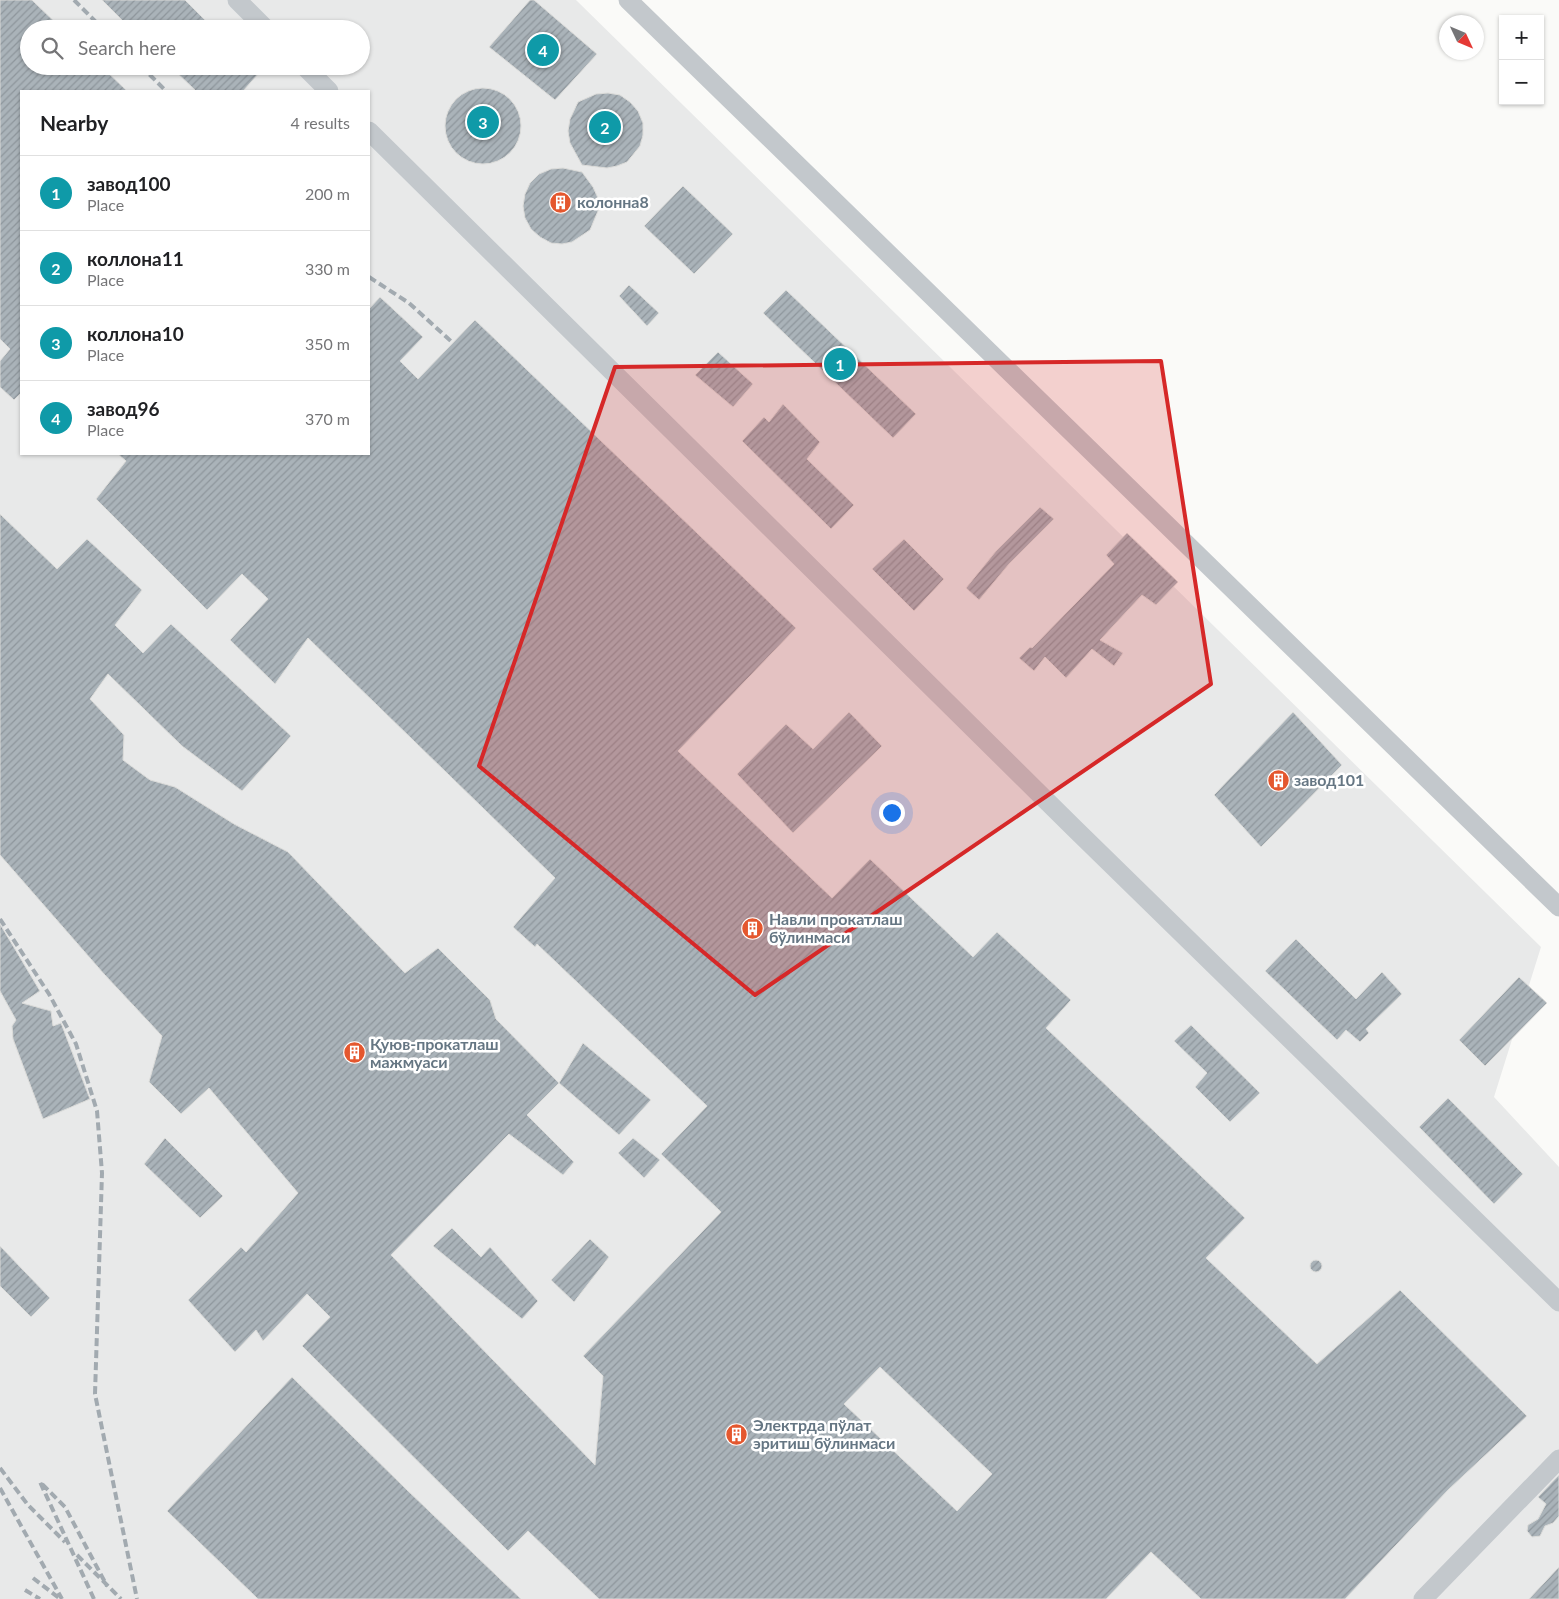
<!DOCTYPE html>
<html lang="en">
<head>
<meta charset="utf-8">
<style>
	body { margin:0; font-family:Lato,sans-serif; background:#f2f2f2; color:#202124 }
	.controls { position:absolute; right:15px; top:15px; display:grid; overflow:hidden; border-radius:0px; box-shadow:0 1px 4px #0004 }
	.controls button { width:45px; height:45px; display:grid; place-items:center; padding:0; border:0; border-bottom:1px solid #e0e0e0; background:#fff; color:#202124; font:25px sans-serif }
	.compass { position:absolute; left:1439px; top:15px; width:45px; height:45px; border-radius:50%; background:#fff; box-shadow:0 1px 4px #0004; rotate:134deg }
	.you { position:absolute; left:891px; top:812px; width:18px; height:18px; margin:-12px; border:4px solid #fff; border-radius:50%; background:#1a73e8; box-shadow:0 0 0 8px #1a73e833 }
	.badge { display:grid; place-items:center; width:32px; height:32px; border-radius:50%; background:#ea580c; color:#fff; font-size:16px; font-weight:700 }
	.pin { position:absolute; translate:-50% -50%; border:2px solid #fff; box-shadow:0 1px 5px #0006 }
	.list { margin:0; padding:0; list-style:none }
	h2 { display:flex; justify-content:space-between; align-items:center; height:65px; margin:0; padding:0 20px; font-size:21px }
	h2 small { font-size:16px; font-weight:400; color:#757577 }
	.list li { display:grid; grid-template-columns:32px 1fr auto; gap:15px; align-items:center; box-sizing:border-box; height:75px; padding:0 20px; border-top:1px solid #e0e0e0 }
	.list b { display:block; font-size:19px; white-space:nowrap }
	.list p { margin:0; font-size:16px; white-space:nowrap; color:#757577 }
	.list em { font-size:16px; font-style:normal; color:#757577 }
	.icon { flex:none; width:28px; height:28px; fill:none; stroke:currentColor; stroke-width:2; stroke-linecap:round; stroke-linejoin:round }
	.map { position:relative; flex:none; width:1559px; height:1599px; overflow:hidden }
	.search { position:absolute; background:#fff; box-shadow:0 1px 4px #0004; left:20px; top:20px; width:350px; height:55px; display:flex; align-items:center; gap:12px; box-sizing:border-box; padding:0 18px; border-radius:28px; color:#757577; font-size:19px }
	.panel { position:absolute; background:#fff; box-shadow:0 1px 4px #0004; left:20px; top:90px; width:350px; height:365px; border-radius:0px }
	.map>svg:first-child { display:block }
	.built { fill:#e8e9e9; fill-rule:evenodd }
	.building { fill:url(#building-hatch); stroke:#dcdcda; fill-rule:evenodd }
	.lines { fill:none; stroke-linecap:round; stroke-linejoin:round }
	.minor { stroke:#c3c8cc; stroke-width:19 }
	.rail { stroke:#a2aab0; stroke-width:4; stroke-dasharray:8 4; stroke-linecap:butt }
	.marked { fill:#d62828; fill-opacity:0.2; stroke:#d62828; stroke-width:4; stroke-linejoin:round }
	.labels { text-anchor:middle; stroke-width:5; stroke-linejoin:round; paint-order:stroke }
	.poi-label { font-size:16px; font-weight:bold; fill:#657683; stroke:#fff; text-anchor:start }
</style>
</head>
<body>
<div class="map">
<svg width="1559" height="1599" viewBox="0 0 1559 1599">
	<defs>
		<pattern id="building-hatch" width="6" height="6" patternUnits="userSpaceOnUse" patternTransform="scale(1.25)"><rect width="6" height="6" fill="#aab3b9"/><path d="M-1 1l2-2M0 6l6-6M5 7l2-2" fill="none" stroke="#8e969c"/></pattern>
	</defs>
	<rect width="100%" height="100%" fill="#fafaf8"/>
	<path class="built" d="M0 0H576L1541 947 1494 1097 1559 1167V1599H0ZM29 29H361V66H29ZM21 91H369V454H21Z"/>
	<path class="building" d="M0 0H32L62 29H29V66H101L127 91H21V393L14 400 0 387V361L10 349 0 339Z
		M102 0H185L214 29H131Z
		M530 0H534L597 54 555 100 489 47Z
		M170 66H253L260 72 243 91H196Z
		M445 126a38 38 0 1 1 76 0a38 38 0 1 1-76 0Z
		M608 93 620 95 630 102 638 111 643 123V135L640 146 627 162 617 166 607 168 582 165 570 143 568 131 570 119 578 102 596 94Z
		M563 168 582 172 593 187 598 198V211L590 230 572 242 562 244 551 243 540 237 531 229 525 218 523 206 525 194 530 183 539 174 551 169Z
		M683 186 733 234 694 274 644 226Z
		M629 285 659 313 647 326 619 296Z
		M786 290 916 414 893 438 763 313Z
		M380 297 423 337 400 361 418 379 475 320 796 628 678 751 832 898 870 859 973 957 997 932 1071 1000 1046 1028 1245 1218 1206 1258 1317 1364 1400 1290 1527 1416 1448 1490 1345 1599H1201L1151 1552 1106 1599H599L528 1531 508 1551 302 1346 330 1317 307 1294 263 1341 256 1330 235 1352 188 1300 241 1247 246 1252 298 1193 209 1088 181 1114 149 1082 162 1036 104 974 0 855V514L57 569 87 539 142 590 115 625 143 653 171 624 291 736 242 791 182 746 108 674 90 699 124 735 123 760 150 780 175 787 234 824 288 852 405 973 438 948 490 1000 496 1019 559 1083 527 1115 574 1162 563 1175 509 1134 391 1255 595 1465 603 1376 583 1356 721 1212 661 1154 707 1106 537 944 535 947 513 927 555 878 308 638 275 684 230 640 268 599 242 574 207 610 96 499 126 461 118 454H369V309ZM880 1367 992 1474 957 1511 844 1404Z
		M718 352 753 384 733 407 695 375Z
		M783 404 820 442 807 459 854 505 831 529 742 441 764 417 769 422Z
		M1040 507 1054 519 1009 564 979 600 966 588 996 551Z
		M1127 533 1178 582 1156 605 1142 595 1100 640 1123 653 1114 666 1092 649 1066 678 1045 657 1034 671 1019 658 1030 647 1032 648 1114 564 1106 555Z
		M904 539 944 579 914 611 872 569Z
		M849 712 882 746 793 833 737 774 786 724 813 749Z
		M1293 712 1342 765 1261 847 1214 795Z
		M0 924 40 991 22 1003 51 1011 53 1026 61 1023 90 1099 43 1119 13 1039 12 1026 16 1020 0 991Z
		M1296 939 1356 999 1382 972 1402 994 1366 1029 1369 1033 1360 1042 1346 1030 1337 1040 1265 971Z
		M1519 977 1547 1003 1485 1066 1459 1040Z
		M1191 1025 1260 1093 1230 1122 1195 1087 1207 1073 1174 1041Z
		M583 1043 651 1100 619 1135 559 1083Z
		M1448 1098 1523 1174 1494 1204 1419 1127Z
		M165 1138 223 1196 200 1218 144 1164Z
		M633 1138 660 1160 644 1178 618 1153Z
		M452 1228 481 1257 490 1247 538 1301 522 1319 433 1246Z
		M590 1239 609 1257 574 1302 551 1280Z
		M0 1246 50 1298 31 1317 0 1286Z
		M1310 1266a6 6 0 1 1 12 0a6 6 0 1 1-12 0Z
		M292 1377 406 1489 521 1599H258L167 1511Z
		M1559 1475V1516L1553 1523 1545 1526 1540 1536 1532 1537 1527 1531 1528 1525 1538 1519 1546 1504 1538 1497Z
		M1559 1567V1599H1529Z"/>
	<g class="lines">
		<path class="minor" d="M237 0 266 29
			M628 0 1559 907
			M304 66 329 91
			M369 131 1074 828 1559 1302
			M1423 1599 1559 1459"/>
		<path class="rail" d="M74 0 103 29
			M141 66 166 91
			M369 277 409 303 453 343
			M0 919 49 994 76 1044 97 1111 102 1173 95 1394 137 1599
			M0 1468 28 1505 65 1542
			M0 1488 62 1599
			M77 1555 121 1599
			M33 1578 59 1598
			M25 1590 40 1599
			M94 1599 40 1482 65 1507 107 1586"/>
	</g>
	<path class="marked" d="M1161 361 1211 684 755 995 479 766 615 367Z"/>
	<defs>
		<symbol id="building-disc" viewBox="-11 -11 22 22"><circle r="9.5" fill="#e4572e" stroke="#fff"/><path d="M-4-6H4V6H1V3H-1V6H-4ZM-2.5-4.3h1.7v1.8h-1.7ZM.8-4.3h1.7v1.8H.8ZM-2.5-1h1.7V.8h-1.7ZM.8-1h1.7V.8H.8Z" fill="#fff"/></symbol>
	</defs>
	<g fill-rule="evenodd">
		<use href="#building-disc" x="548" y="190" width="25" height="25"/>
		<use href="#building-disc" x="1266" y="768" width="25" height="25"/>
		<use href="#building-disc" x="740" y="916" width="25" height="25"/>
		<use href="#building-disc" x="342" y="1040" width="25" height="25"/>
		<use href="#building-disc" x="724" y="1422" width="25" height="25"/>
	</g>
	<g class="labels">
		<g class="poi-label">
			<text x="577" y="208">колонна8</text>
			<text x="1294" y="786">завод101</text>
			<text x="769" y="925">Навли прокатлаш<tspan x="769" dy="18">бўлинмаси</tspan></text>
			<text x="370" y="1050">Қуюв-прокатлаш<tspan x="370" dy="18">мажмуаси</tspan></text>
			<text x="753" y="1431">Электрда пўлат<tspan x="753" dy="18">эритиш бўлинмаси</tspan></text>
		</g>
	</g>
</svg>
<div class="controls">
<button>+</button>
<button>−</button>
</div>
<svg class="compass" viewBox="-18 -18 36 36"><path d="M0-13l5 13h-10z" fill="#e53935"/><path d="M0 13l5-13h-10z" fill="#757577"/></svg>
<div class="you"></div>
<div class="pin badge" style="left:840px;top:364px;background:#0f9aa8">1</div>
<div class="pin badge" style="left:605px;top:127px;background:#0f9aa8">2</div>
<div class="pin badge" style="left:483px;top:122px;background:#0f9aa8">3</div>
<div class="pin badge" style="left:543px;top:50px;background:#0f9aa8">4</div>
<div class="search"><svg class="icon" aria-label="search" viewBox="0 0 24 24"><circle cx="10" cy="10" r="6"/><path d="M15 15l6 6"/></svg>Search here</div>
<section class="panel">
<h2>Nearby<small>4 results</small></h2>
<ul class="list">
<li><span class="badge" style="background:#0f9aa8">1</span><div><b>завод100</b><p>Place</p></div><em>200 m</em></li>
<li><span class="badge" style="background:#0f9aa8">2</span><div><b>коллона11</b><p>Place</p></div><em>330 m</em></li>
<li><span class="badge" style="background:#0f9aa8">3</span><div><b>коллона10</b><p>Place</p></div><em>350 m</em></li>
<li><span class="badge" style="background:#0f9aa8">4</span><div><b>завод96</b><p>Place</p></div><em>370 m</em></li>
</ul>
</section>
</div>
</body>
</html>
